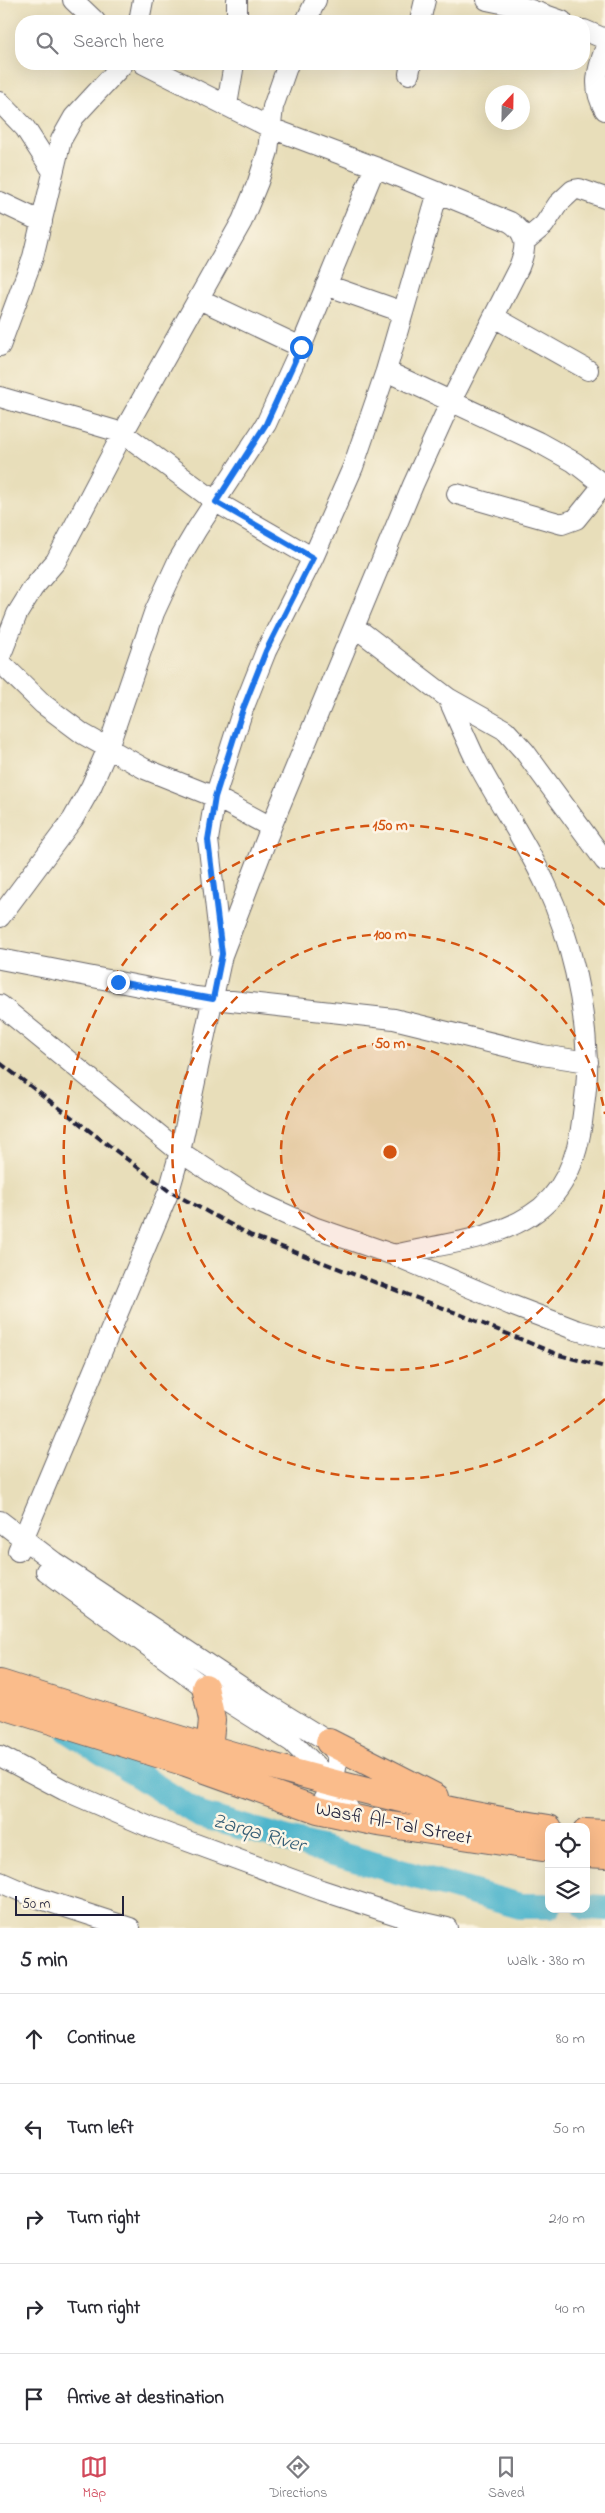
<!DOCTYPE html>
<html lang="en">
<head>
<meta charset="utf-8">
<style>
	body { margin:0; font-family:"Indie Flower",sans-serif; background:#f7f7f7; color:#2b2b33 }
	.controls { position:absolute; right:15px; bottom:15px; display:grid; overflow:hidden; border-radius:10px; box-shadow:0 5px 20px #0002 }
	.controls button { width:45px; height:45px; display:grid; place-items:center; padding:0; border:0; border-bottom:1px solid #e1e1e2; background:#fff; color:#2b2b33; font:25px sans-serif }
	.compass { position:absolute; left:485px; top:85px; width:45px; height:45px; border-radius:50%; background:#fff; box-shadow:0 5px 20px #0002; rotate:22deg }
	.scale { position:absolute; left:15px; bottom:12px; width:109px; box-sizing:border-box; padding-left:5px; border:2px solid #22223b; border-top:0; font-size:14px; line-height:18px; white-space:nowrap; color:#22223b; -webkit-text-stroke:4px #fcf5e5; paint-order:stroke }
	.stop { position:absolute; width:15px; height:15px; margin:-11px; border:4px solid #1a73e8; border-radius:50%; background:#fff }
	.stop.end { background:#1a73e8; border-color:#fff; box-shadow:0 1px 5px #0008 }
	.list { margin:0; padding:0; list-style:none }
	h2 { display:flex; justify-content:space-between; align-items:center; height:65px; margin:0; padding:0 20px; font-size:21px }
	h2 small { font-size:16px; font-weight:400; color:#7c7c81 }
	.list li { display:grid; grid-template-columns:32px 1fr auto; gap:15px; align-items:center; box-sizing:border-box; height:90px; padding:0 20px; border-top:1px solid #e1e1e2 }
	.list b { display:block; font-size:19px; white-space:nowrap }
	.list em { font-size:16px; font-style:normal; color:#7c7c81 }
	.icon { flex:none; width:28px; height:28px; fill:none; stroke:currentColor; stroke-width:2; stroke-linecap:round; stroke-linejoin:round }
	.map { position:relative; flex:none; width:605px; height:1928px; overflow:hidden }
	.search { position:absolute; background:#fff; box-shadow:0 5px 20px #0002; left:15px; right:15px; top:15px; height:55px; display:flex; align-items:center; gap:12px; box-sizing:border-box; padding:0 18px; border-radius:20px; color:#7c7c81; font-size:19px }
	.sheet { height:515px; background:#fff }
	nav { display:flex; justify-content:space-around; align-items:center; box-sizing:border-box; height:70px; border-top:1px solid #e1e1e2; background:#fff; font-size:14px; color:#7c7c81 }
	nav a { display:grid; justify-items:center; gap:2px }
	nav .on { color:#d1495b }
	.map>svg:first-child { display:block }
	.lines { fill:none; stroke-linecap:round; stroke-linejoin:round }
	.river { stroke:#4eb5cc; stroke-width:26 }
	.minor-casing { stroke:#676467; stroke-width:22 }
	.major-casing { stroke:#676467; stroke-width:28 }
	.minor { stroke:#fff; stroke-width:20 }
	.major { stroke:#fabc8b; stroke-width:26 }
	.rail { stroke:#22223b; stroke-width:4; stroke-dasharray:8 4; stroke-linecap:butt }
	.route { stroke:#1a73e8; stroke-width:6 }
	.ring { fill:none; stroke:#d45411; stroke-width:2.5; stroke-dasharray:9 6 }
	.labels { text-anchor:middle; stroke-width:5; stroke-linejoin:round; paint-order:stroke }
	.street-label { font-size:20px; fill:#22223b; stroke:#fcf5e5 }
	.water-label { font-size:21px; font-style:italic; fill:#345d75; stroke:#fcf5e5 }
	.centre { fill:#d45411; stroke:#fcf5e5; stroke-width:2.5 }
	.ring-label { font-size:15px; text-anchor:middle; font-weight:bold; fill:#d45411; stroke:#fcf5e5; stroke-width:5; stroke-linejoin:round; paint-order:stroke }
</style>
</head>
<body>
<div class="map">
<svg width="605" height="1928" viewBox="0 0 605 1928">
	<rect width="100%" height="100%" fill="#fcf5e5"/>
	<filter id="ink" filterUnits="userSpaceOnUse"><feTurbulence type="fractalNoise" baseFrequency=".02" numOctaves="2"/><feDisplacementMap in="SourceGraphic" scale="10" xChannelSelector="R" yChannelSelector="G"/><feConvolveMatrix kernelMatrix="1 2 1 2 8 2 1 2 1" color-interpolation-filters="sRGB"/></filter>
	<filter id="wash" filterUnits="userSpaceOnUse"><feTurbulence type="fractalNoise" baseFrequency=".0096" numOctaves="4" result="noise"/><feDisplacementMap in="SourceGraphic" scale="20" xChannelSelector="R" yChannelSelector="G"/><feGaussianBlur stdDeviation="1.12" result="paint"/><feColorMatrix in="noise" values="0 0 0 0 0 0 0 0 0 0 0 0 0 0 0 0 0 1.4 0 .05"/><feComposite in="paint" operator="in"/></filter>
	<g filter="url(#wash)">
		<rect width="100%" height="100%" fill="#e8deba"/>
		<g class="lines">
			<path class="river" d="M68 1730 200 1815 520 1906H549
				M586 1907 605 1908"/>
		</g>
	</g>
	<g filter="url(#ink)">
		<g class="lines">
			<defs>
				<path id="minor" d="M73 0 95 21
					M487 0 525 8 562 21
					M139 21 143 0
					M237 21V0
					M306 21 316 0
					M420 21 425 0
					M584 30 605 39
					M605 49C597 71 592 88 605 110
					M409 74 411 64
					M0 102 25 128 52 170
					M227 105 234 64
					M0 202 42 222
					M525 241 544 225 558 204 573 190 579 189 605 198
					M326 285 403 312
					M199 299 301 347
					M494 317 588 370
					M0 346 33 257 61 140 74 117 123 64
					M386 371 538 442 574 462 605 486
					M0 397 123 433 216 502 313 558
					M457 494 562 524 576 519 605 483
					M355 627 448 698 505 730 525 752 605 861
					M0 657 17 614 33 588 56 561 123 433 242 221 258 182 268 151 273 107 288 64
					M0 662 43 704 83 734 145 769 215 797 271 827
					M0 917 73 819 91 787 108 748 154 613 178 561 197 529 266 424 301 347 375 167
					M221 952 208 840 215 797 243 709 266 651 313 558 353 467 386 371 438 192
					M0 959 196 997 394 1019 542 1055 588 1062
					M0 1005 180 1152 254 1200 316 1228 394 1255 511 1305 576 1330 605 1338
					M394 1255C439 1244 491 1241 531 1215 566 1193 579 1153 583 1114 585 1097 588 1079 587 1061 585 1003 571 939 546 885 526 842 498 802 476 760 466 739 457 718 448 698
					M0 1521 54 1562 264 1702 329 1742 337 1755V1763L333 1783 318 1810
					M18 1551 169 1191 180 1152 222 955 271 827 413 485 451 401 519 267C526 249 529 234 510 222L375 167 271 128 144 64
					M46 1571 197 1682 292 1742 333 1783 354 1818
					M0 1756 64 1790 152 1828 321 1890 412 1920 447 1928
					M0 1882 32 1896 130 1928"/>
				<path id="major" d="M0 1683C180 1740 361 1799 549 1828
					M205 1687 212 1720 209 1749
					M0 1705 186 1763 318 1810 378 1823 549 1849
					M329 1742 436 1797
					M586 1832 605 1833
					M586 1854 605 1855"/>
			</defs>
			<use href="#minor" class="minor-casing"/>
			<use href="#major" class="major-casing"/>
			<use href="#minor" class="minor"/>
			<use href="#major" class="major"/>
			<path class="rail" d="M0 1063 169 1191 250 1235 459 1314 559 1355 605 1367"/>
		</g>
	</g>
	<g class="lines" filter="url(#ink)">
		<path class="route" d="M118 982 213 999 222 954 208 840 215 797 243 709 266 651 313 558 216 502 266 424 301 347"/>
	</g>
	<circle cx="390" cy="1152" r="109" fill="#d45411" fill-opacity=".12"/>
	<g class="ring">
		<circle cx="390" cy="1152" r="109"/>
		<path d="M605 1190A218 218 0 1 1 605 1114"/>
		<path d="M605 1399A327 327 0 1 1 605 905"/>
	</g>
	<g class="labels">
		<g class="street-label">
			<text transform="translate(394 1822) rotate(11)" y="7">Wasfi Al-Tal Street</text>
		</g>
		<g class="water-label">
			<text transform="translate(259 1832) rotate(16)" y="7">Zarqa River</text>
		</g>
	</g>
	<circle cx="390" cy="1152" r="8" class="centre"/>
	<g class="ring-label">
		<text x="390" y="830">150 m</text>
		<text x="390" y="939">100 m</text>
		<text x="390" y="1048">50 m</text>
	</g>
</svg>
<div class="controls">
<button><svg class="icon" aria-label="locate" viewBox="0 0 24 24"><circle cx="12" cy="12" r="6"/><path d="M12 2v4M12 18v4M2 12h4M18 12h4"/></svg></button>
<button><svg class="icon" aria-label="layers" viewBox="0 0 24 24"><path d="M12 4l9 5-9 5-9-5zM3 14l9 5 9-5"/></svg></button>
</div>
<svg class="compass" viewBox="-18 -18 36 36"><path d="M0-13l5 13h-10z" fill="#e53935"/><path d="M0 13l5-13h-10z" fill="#7c7c81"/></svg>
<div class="scale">50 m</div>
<div class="stop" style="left:301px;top:347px"></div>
<div class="stop end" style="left:118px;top:982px"></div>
<div class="search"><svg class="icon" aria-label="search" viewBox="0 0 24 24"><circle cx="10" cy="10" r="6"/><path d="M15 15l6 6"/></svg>Search here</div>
</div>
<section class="sheet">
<h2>5 min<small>Walk · 380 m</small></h2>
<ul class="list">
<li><svg class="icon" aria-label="ahead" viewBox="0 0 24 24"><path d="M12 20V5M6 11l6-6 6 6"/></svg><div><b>Continue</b></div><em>80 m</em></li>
<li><svg class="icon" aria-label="left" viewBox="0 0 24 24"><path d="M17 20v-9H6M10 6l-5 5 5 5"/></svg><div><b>Turn left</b></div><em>50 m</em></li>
<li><svg class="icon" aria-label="right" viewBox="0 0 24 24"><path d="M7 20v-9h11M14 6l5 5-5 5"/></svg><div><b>Turn right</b></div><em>210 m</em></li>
<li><svg class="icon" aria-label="right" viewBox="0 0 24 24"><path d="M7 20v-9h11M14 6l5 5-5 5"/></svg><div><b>Turn right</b></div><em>40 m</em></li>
<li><svg class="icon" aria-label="arrive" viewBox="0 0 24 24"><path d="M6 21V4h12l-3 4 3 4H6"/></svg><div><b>Arrive at destination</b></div></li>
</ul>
</section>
<nav>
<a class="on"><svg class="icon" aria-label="map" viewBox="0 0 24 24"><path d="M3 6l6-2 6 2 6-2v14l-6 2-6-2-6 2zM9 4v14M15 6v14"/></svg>Map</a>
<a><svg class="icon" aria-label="directions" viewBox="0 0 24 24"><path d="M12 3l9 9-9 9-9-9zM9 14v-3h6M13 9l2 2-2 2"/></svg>Directions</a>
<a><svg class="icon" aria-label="saved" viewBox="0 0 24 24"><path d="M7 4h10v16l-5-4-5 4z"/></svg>Saved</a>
</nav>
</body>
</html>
